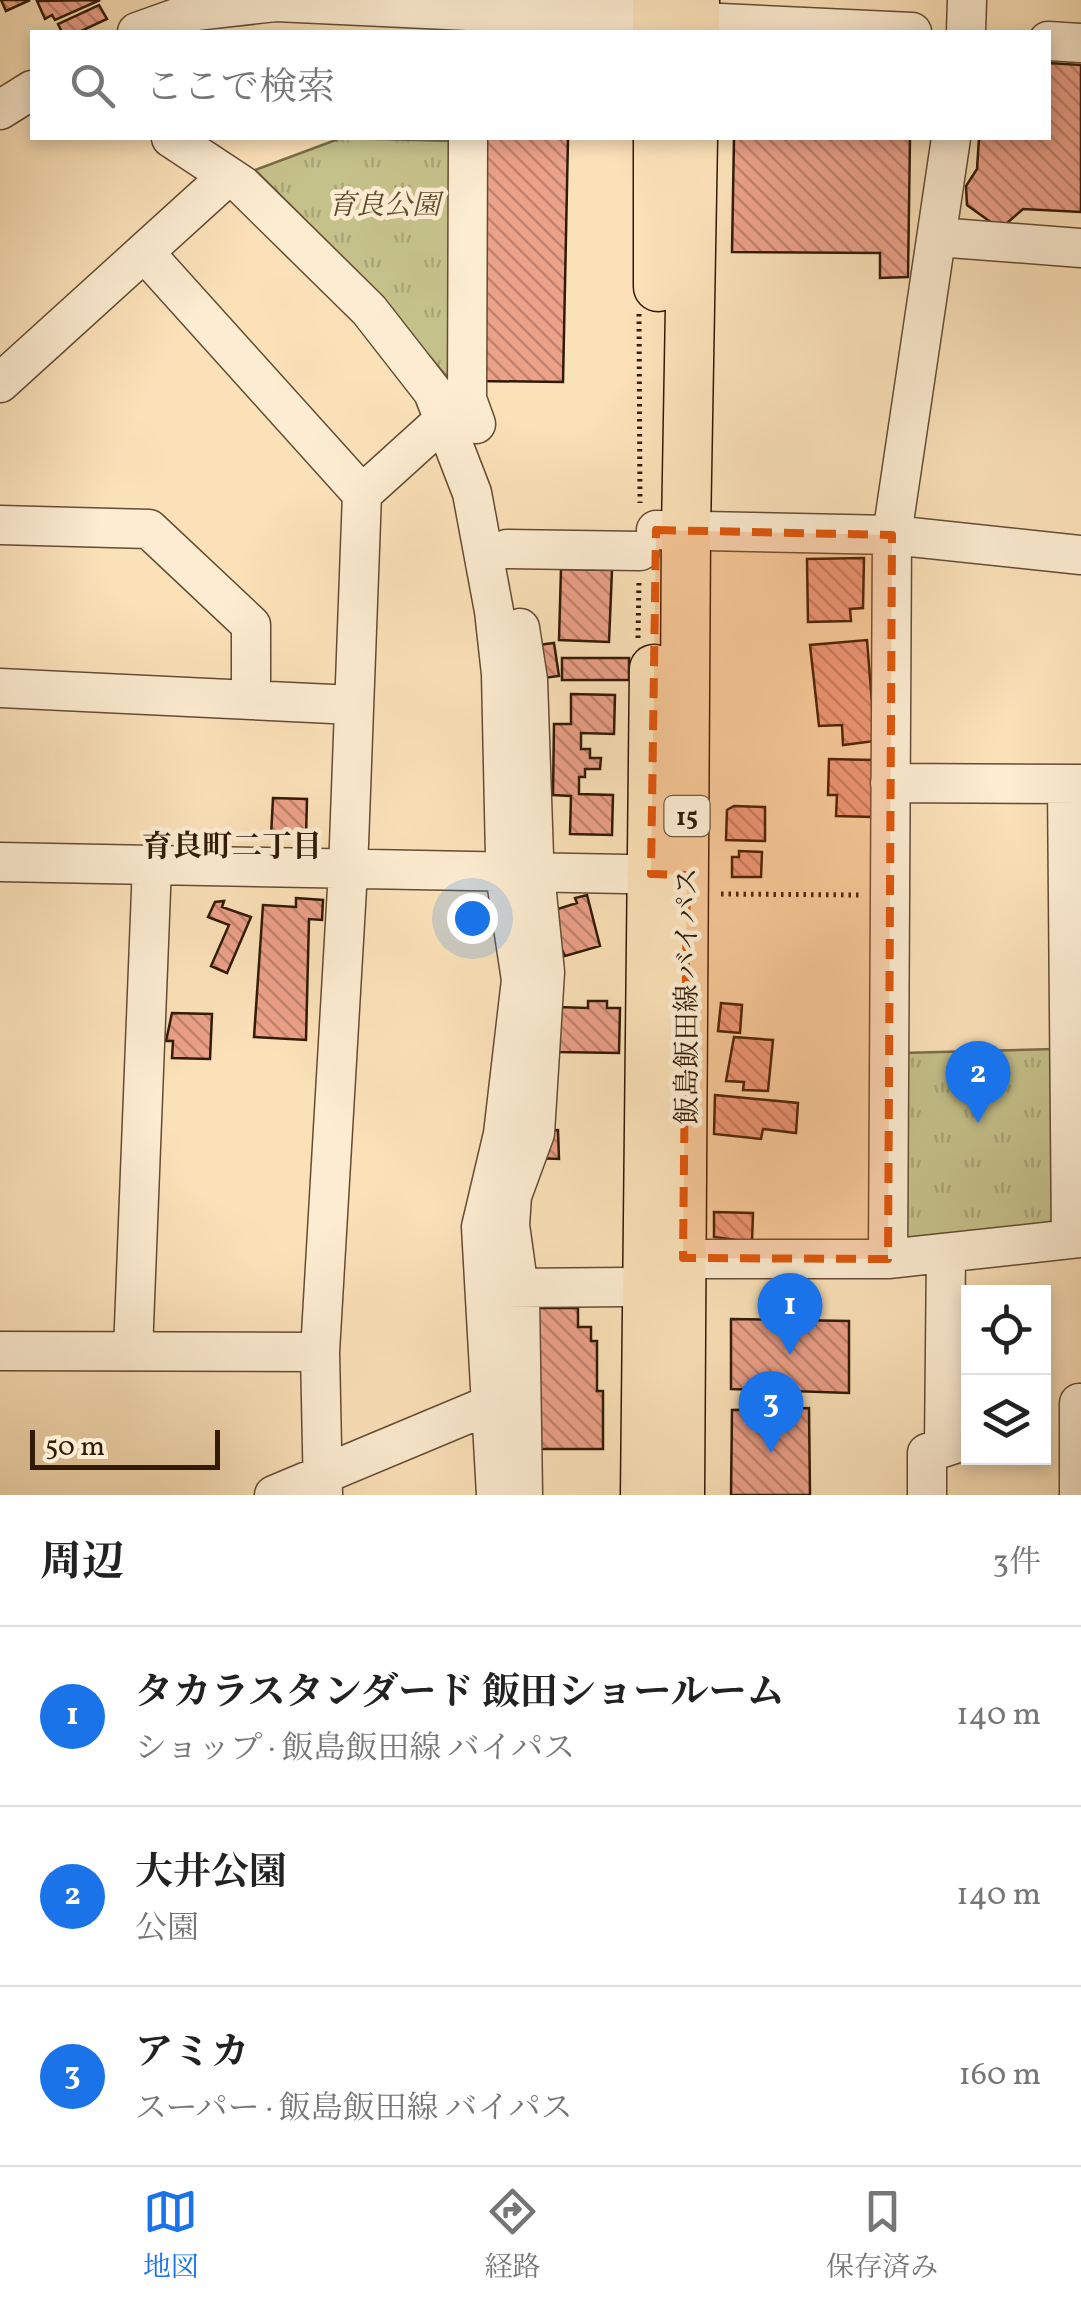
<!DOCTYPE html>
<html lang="ja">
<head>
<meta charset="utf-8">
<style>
	body { margin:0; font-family:Vollkorn,"Noto Serif JP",serif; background:#f6f6f6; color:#222 }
	.controls { position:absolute; right:30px; bottom:30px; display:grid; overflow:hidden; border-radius:0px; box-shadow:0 5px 15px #0003 }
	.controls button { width:90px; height:90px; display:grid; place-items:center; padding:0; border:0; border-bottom:2px solid #e0e0e0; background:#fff; color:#222; font:50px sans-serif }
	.scale { position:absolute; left:30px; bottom:25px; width:190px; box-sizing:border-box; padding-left:10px; border:5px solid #311a07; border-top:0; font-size:28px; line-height:35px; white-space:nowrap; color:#311a07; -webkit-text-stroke:8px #fcecd1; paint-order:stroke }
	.you { position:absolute; left:472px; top:918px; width:35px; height:35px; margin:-25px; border:8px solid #fff; border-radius:50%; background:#1a73e8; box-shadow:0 0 0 15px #1a73e833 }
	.badge { display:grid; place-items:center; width:65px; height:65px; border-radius:50%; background:#1a73e8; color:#fff; font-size:32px; font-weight:700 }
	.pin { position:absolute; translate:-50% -82px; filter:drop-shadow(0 2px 5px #0008) }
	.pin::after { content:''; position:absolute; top:52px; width:35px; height:30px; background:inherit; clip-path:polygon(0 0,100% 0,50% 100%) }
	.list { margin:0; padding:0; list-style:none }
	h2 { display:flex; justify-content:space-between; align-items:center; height:130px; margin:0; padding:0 40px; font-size:42px }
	h2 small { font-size:32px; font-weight:400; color:#767676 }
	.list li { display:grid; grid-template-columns:65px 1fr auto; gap:30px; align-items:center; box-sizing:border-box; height:180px; padding:0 40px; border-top:2px solid #e0e0e0 }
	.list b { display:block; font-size:38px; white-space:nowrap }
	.list p { margin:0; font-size:32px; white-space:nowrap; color:#767676 }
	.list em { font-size:32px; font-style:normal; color:#767676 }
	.icon { flex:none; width:55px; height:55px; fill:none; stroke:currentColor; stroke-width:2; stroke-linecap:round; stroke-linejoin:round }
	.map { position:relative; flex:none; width:1081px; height:1495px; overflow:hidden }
	.search { position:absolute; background:#fff; box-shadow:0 5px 15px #0003; left:30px; right:30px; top:30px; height:110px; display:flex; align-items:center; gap:25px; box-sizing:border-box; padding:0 35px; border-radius:0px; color:#767676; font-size:38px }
	.sheet { height:670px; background:#fff }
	nav { display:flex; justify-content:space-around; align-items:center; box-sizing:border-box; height:140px; border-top:2px solid #e0e0e0; background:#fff; font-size:28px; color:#767676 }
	nav a { display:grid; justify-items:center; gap:5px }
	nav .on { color:#1a73e8 }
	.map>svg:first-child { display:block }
	.grass { fill:url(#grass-tufts); stroke:#7b6e48; stroke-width:2.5 }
	.building { fill:url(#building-back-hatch); stroke:#311a07; stroke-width:2.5 }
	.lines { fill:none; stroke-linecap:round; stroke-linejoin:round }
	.minor-casing { stroke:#644c33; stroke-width:41 }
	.major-casing { stroke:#311a07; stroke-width:51 }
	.path { stroke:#311a07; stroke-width:5; stroke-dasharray:2.5 5; stroke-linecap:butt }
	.minor { stroke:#fcecd1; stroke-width:38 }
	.major { stroke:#fbe1b8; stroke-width:48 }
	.marked { fill:#df560c; fill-opacity:0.2; stroke:#df560c; stroke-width:8; stroke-dasharray:20 12; stroke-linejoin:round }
	.labels { text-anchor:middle; stroke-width:9; stroke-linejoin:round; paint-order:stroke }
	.shield { fill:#fcecd1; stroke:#6e5944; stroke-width:2.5 }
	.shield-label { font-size:25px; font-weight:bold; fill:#311a07 }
	.park-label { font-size:28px; font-style:italic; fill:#5d4c2e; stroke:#fcecd1 }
	.street-label { font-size:28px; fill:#311a07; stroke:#fcecd1 }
	.neighbourhood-label { font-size:30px; font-weight:bold; fill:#311a07; stroke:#fcecd1 }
</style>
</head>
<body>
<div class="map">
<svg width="1081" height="1495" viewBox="0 0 1081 1495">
	<defs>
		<pattern id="grass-tufts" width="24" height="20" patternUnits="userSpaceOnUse" patternTransform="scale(2.5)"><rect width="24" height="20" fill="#c5c18a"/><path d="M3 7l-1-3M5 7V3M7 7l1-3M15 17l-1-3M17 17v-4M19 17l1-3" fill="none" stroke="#aaa576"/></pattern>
		<pattern id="building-back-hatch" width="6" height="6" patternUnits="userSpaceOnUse" patternTransform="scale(2.5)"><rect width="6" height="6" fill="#eca189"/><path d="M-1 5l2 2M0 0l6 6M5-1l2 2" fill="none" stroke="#c0826e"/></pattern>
	</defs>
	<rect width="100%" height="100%" fill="#fbe1b8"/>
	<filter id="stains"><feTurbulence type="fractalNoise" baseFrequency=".002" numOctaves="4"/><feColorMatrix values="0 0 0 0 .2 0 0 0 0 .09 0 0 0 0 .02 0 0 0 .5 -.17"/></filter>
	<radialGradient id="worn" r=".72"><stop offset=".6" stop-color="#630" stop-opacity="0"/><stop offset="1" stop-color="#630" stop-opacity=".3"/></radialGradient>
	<path class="grass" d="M341 138 451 141 448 378 355 270 255 170Z
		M1054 1049 1055 1215 1048 1225 902 1242 901 1053Z"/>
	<path class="building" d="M1 0H30L6 11Z
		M100 0 55 20 52 15 45 19 37 1Z
		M99 5 107 19 79 32H62L58 24Z
		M1048 63 1081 65V212L1023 209 1006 224 992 223 967 205 966 186 977 169 979 138H1048Z
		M482 138H568L563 382 477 381Z
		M734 138H910L908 277 880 278V253L732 252Z
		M864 558 863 608 850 609 851 621 808 622 807 559Z
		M561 569 612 570 609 642 559 640Z
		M867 640 875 741 843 745 842 725 819 726 810 645Z
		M554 643 559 676 535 679 530 646Z
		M562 658H629V680H562Z
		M571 694 615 695 614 734 581 733V749H590V758H601L600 769H585V777H579V794L613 795 612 835 570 834 571 796 553 795 554 724H571Z
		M829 759 873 760 872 817 836 816 837 795H828Z
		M273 798 307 799 306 837 271 836Z
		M734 806 765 807V841L726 840 727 810Z
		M739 851 762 852 761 877H732V857H739Z
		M587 895 600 946 565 956 545 913 577 903 575 898Z
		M296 898 323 900 322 920 309 919 306 1040 254 1037 263 905 296 907Z
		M224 901 222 907 251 917 227 973 211 966 229 925 208 917 215 902Z
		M588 1001H607V1008H620L619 1053 557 1052 558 1007 588 1008Z
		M721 1003 742 1005 740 1033 718 1031Z
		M172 1013 212 1014 210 1059 172 1058 173 1041H166Z
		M734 1037 773 1040 768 1091 743 1090 744 1082 726 1081Z
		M715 1095 798 1103 796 1133 763 1129 761 1139 714 1134Z
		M558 1130 559 1159 536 1158 543 1131Z
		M714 1212 753 1213 752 1242 714 1237Z
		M534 1308H578V1327H591V1341H597V1391H603V1449H535Z
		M731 1319 849 1321V1393L731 1389Z
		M809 1408 810 1495H731L732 1410Z"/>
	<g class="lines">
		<defs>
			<path id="minor" d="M137 32 196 11 276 2 912 32
				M966 32 967 0
				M1048 41 1081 43
				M0 110 32 90
				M171 138 242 185 369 310 433 392 472 493 494 611 501 674 505 856
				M468 138 467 399 476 424
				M937 237 1081 248
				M144 252 362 494
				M0 383 228 176
				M0 525 149 529 251 625V698
				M656 530 892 535 1081 555
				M507 549 640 551
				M520 628 528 680 534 856
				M0 688 353 705
				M890 783 1081 784
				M1067 784 1071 1238
				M0 862 677 875
				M655 1259H888L1081 1238
				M888 1259 892 535 951 138
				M496 1288 628 1287
				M0 1351 320 1352
				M133 1351 152 865
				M1079 1403V1495
				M944 1447 946 1253
				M274 1495 494 1403
				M323 1495 320 1352 348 871 362 494 467 399
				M496 1495 481 1227 503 1134 521 980 505 874
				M523 1495 520 1297 510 1225 512 1196 535 1133 545 972 535 874
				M927 1495V1453L961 1442"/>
			<path id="major" d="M657 32V0
				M695 32V0
				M658 138V287
				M645 1495 654 669
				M680 1495 686 531 693 138"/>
		</defs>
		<use href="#minor" class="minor-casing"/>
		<use href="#major" class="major-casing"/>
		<path class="path" d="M639 314 640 503
			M638 638 639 579
			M721 894 860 895"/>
		<use href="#minor" class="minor"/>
		<use href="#major" class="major"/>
	</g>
	<path class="marked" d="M656 530 892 535 888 1259 683 1258 687 875 651 874Z"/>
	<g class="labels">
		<rect class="shield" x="664.5" y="796" width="45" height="40" rx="8"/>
		<g class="shield-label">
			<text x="687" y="825">15</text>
		</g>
		<g class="park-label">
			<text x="384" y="214">育良公園</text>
		</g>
		<g class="street-label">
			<text transform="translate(686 996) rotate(-90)" y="10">飯島飯田線 バイパス</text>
		</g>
		<g class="neighbourhood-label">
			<text x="232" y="856">育良町二丁目</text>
		</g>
	</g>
	<rect width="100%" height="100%" filter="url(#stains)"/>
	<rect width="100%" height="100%" fill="url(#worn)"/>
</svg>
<div class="controls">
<button><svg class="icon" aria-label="locate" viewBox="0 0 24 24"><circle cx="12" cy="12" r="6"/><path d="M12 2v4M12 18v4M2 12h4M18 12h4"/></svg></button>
<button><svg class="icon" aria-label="layers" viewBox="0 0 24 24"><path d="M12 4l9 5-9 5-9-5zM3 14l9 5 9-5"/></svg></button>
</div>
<div class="scale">50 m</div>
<div class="you"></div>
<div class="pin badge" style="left:790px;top:1355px">1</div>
<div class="pin badge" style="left:978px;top:1123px">2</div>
<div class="pin badge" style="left:771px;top:1453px">3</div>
<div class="search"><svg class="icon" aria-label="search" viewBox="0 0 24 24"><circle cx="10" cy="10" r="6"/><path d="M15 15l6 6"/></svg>ここで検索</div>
</div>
<section class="sheet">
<h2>周辺<small>3件</small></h2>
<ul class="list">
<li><span class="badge">1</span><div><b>タカラスタンダード 飯田ショールーム</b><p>ショップ · 飯島飯田線 バイパス</p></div><em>140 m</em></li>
<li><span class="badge">2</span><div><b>大井公園</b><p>公園</p></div><em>140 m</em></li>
<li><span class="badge">3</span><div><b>アミカ</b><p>スーパー · 飯島飯田線 バイパス</p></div><em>160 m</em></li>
</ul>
</section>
<nav>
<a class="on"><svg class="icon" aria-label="map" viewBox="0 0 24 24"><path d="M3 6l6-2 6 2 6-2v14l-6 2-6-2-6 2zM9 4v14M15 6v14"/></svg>地図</a>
<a><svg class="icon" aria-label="directions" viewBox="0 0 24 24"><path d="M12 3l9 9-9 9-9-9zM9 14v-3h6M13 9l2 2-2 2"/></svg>経路</a>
<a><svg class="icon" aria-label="saved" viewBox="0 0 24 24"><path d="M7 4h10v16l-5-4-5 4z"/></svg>保存済み</a>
</nav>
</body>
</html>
